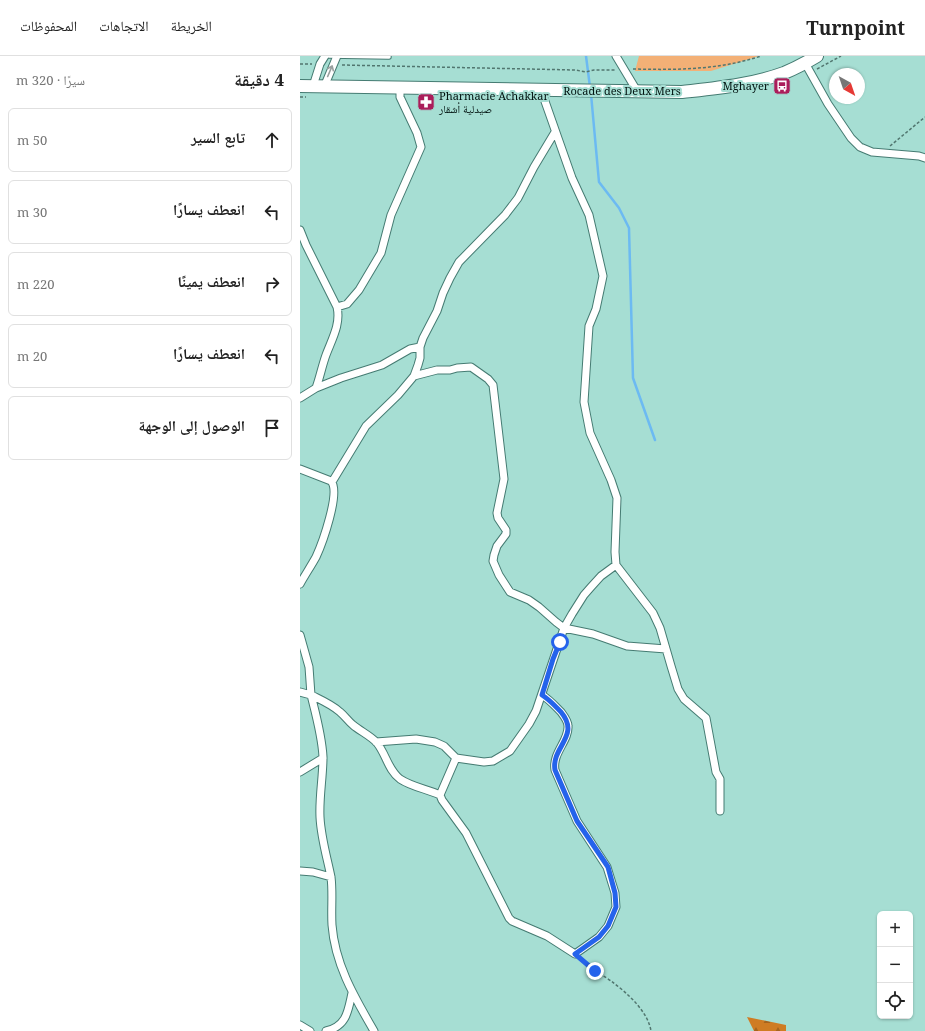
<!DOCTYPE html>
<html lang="ar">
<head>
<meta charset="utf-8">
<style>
	body { margin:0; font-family:"Noto Serif","Noto Naskh Arabic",serif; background:#f2f2f2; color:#222; direction:rtl }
	.controls { position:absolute; right:12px; bottom:12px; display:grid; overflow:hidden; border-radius:6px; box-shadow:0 1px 3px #0004 }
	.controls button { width:36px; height:36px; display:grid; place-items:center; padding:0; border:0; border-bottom:1px solid #e0e0e0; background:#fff; color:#222; font:20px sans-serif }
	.compass { position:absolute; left:529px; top:12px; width:36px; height:36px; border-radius:50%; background:#fff; box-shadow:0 1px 3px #0004; rotate:140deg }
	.stop { position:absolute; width:12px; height:12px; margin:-9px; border:3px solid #2563eb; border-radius:50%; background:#fff }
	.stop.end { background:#2563eb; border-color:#fff; box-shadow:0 1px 4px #0008 }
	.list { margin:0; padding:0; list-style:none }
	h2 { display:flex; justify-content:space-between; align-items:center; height:52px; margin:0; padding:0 16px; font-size:17px }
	h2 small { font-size:13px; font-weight:400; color:#767676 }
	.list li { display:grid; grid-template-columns:26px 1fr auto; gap:12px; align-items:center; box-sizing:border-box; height:64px; margin:0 8px 8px; padding:0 8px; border:1px solid #e0e0e0; border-radius:6px }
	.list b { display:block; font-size:15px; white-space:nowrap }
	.list em { font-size:13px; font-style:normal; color:#767676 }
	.icon { flex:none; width:22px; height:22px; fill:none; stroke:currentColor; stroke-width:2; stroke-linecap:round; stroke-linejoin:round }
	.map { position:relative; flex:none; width:625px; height:975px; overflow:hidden; direction:ltr }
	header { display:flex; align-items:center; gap:24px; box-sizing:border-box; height:56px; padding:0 20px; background:#fff; border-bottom:1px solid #e0e0e0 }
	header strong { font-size:19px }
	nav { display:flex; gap:22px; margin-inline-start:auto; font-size:14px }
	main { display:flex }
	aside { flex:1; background:#fff }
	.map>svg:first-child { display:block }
	.green { fill:#f3b076 }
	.forest { fill:url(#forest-firs) }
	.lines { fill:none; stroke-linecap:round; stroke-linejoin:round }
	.stream { stroke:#6cbaf2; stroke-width:2.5 }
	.service-casing { stroke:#457b72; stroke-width:5.5 }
	.minor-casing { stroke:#457b72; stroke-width:9 }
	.trunk-casing { stroke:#457b72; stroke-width:14 }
	.path { stroke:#51766f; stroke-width:1.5; stroke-dasharray:3 2; stroke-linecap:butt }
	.service { stroke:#fff; stroke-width:3.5 }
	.minor { stroke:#fff; stroke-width:7 }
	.trunk { stroke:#fff; stroke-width:12 }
	.oneway { stroke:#99a09f }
	.route { stroke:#2563eb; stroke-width:5 }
	.labels { text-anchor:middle; stroke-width:4; stroke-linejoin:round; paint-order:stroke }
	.poi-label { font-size:11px; fill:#00120f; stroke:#a6ded3; text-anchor:end }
	.street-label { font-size:11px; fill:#00120f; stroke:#a6ded3 }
</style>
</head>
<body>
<header>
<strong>Turnpoint</strong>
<nav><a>الخريطة</a><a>الاتجاهات</a><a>المحفوظات</a></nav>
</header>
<main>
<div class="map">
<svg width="625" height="975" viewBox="0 0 625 975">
	<defs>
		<pattern id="forest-firs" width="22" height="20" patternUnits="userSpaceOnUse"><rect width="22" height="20" fill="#cf7c23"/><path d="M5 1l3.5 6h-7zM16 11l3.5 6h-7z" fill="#a6641d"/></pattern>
	</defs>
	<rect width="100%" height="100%" fill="#a6ded3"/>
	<path class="green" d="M339 0H459L411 15H335Z"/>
	<path class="forest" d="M447 961 486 969V975H454Z"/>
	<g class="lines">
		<path class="stream" d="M286 0 290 31
			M291 38 299 126 319 152 329 172 333 322 355 384"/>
		<defs>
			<path id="service" d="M29 0 89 1"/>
			<path id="minor" d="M316 0 337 35
				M505 7 528 48 551 82 560 91 572 96 619 100 625 102
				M13 30 20 8 25 0
				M24 31 37 0
				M241 34 272 122 289 159 303 220 296 253 289 270 284 346 290 377 311 424 317 442 315 496 316 509 353 557 360 572 371 610 378 633 384 643 406 662 416 716 420 723V755
				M0 174 6 189 37 251C41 268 32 283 26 299 22 310 20 321 16 332
				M37 251 47 248 59 234 81 197 91 159 121 91 117 77 100 41V31
				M114 320 137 314H150L157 312 171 311 188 323 193 329 204 423 197 457 198 462 206 474V478L197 490 194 499 193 505 199 519 210 536 229 544 239 551 256 566 264 572 293 578 327 590 366 593
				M0 342 16 332 41 322 82 309 110 293 120 291
				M0 413 31 425C41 436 22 488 16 501 11 510 5 519 0 528
				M32 426 66 370 98 339 114 320 118 309 120 302V291L123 282 137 255 143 237 150 222 159 206 205 159 218 142 234 111 255 76
				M0 579 9 611 11 639 0 636
				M11 639C21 644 31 648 40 656 45 660 48 665 53 669 60 675 71 680 77 687 86 698 88 714 100 723 112 731 127 733 140 739L142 744 166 777 209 862 212 865 247 880 275 898 299 881 308 870 316 851 315 837 307 811 277 765 255 714C252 697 269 685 268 670 268 665 264 660 261 656 255 650 250 644 242 639
				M11 639C16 659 22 680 23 701 23 721 19 741 20 761 21 782 27 801 31 821 33 837 31 853 32 869 35 909 55 942 74 975
				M76 686 116 683 135 686 144 690 156 702 184 706 193 705 210 695 229 668 236 655 264 572 272 558 284 539 291 531 301 520 316 509
				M0 716 23 702
				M140 739 156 702
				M0 815 13 816 31 821
				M0 969 10 975
				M26 975C47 970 48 955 52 937"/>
			<path id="trunk" d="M0 30 382 36C417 32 451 29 484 17 496 12 507 6 517 0"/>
		</defs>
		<use href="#service" class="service-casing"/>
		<use href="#minor" class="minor-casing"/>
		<use href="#trunk" class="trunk-casing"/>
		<path class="path" d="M0 8H12
			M42 9 275 14 286 16 294 14H316
			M333 13C377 14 419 14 461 0
			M517 13 541 0
			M0 41H6
			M590 90 625 61
			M280 902C289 912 300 917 311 925 326 936 348 955 351 975"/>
		<use href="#service" class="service"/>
		<use href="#minor" class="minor"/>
		<use href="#trunk" class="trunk"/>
	</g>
	<defs><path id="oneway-shaft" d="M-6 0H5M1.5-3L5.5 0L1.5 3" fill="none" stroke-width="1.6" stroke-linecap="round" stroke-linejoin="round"/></defs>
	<use class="oneway" href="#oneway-shaft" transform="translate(30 15) rotate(-67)"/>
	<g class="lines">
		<path class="route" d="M260 586 253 603 242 639C250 644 255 650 261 656 281 680 251 691 255 714L277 765 308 811 315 837 316 851 308 870 299 881 275 898 295 915"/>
	</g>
	<defs>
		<symbol id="bus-square" viewBox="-11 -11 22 22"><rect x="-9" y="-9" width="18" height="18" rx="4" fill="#ab1d5a" stroke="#a6ded3"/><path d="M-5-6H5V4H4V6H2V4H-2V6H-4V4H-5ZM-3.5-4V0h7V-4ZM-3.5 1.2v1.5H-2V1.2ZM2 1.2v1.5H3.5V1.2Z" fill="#fff"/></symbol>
		<symbol id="pharmacy-square" viewBox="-11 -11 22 22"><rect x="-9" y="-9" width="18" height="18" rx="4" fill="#ab1d5a" stroke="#a6ded3"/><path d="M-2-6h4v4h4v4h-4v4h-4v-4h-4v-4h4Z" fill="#fff"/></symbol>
	</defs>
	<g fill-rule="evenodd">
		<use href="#bus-square" x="472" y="20" width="20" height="20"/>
		<use href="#pharmacy-square" x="116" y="36" width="20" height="20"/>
	</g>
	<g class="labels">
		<g class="poi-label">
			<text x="469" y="34">Mghayer</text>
			<text x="139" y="44" text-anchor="start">Pharmacie Achakkar<tspan x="139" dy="13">صيدلية أشقار</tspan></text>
		</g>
		<g class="street-label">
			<text x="322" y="39">Rocade des Deux Mers</text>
		</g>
	</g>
</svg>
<div class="controls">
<button>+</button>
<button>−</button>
<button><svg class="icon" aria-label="locate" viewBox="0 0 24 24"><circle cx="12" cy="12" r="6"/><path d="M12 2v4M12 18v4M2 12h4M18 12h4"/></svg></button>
</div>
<svg class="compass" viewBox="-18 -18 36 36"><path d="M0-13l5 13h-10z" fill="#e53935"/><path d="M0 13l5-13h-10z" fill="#767676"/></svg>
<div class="stop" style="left:260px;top:586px"></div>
<div class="stop end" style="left:295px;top:915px"></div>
</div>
<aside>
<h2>4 دقيقة<small>سيرًا · 320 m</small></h2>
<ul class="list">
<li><svg class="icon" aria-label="ahead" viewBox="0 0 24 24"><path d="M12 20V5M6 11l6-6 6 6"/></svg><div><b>تابع السير</b></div><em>50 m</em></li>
<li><svg class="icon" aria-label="left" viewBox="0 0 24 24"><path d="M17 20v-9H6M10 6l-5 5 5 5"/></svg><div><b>انعطف يسارًا</b></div><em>30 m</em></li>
<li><svg class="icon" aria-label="right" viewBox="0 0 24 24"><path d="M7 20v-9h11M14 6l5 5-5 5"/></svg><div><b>انعطف يمينًا</b></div><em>220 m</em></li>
<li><svg class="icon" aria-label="left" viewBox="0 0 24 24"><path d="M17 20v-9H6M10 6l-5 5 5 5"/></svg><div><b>انعطف يسارًا</b></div><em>20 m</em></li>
<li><svg class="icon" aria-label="arrive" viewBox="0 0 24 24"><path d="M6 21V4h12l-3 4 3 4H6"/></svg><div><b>الوصول إلى الوجهة</b></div></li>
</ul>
</aside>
</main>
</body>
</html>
